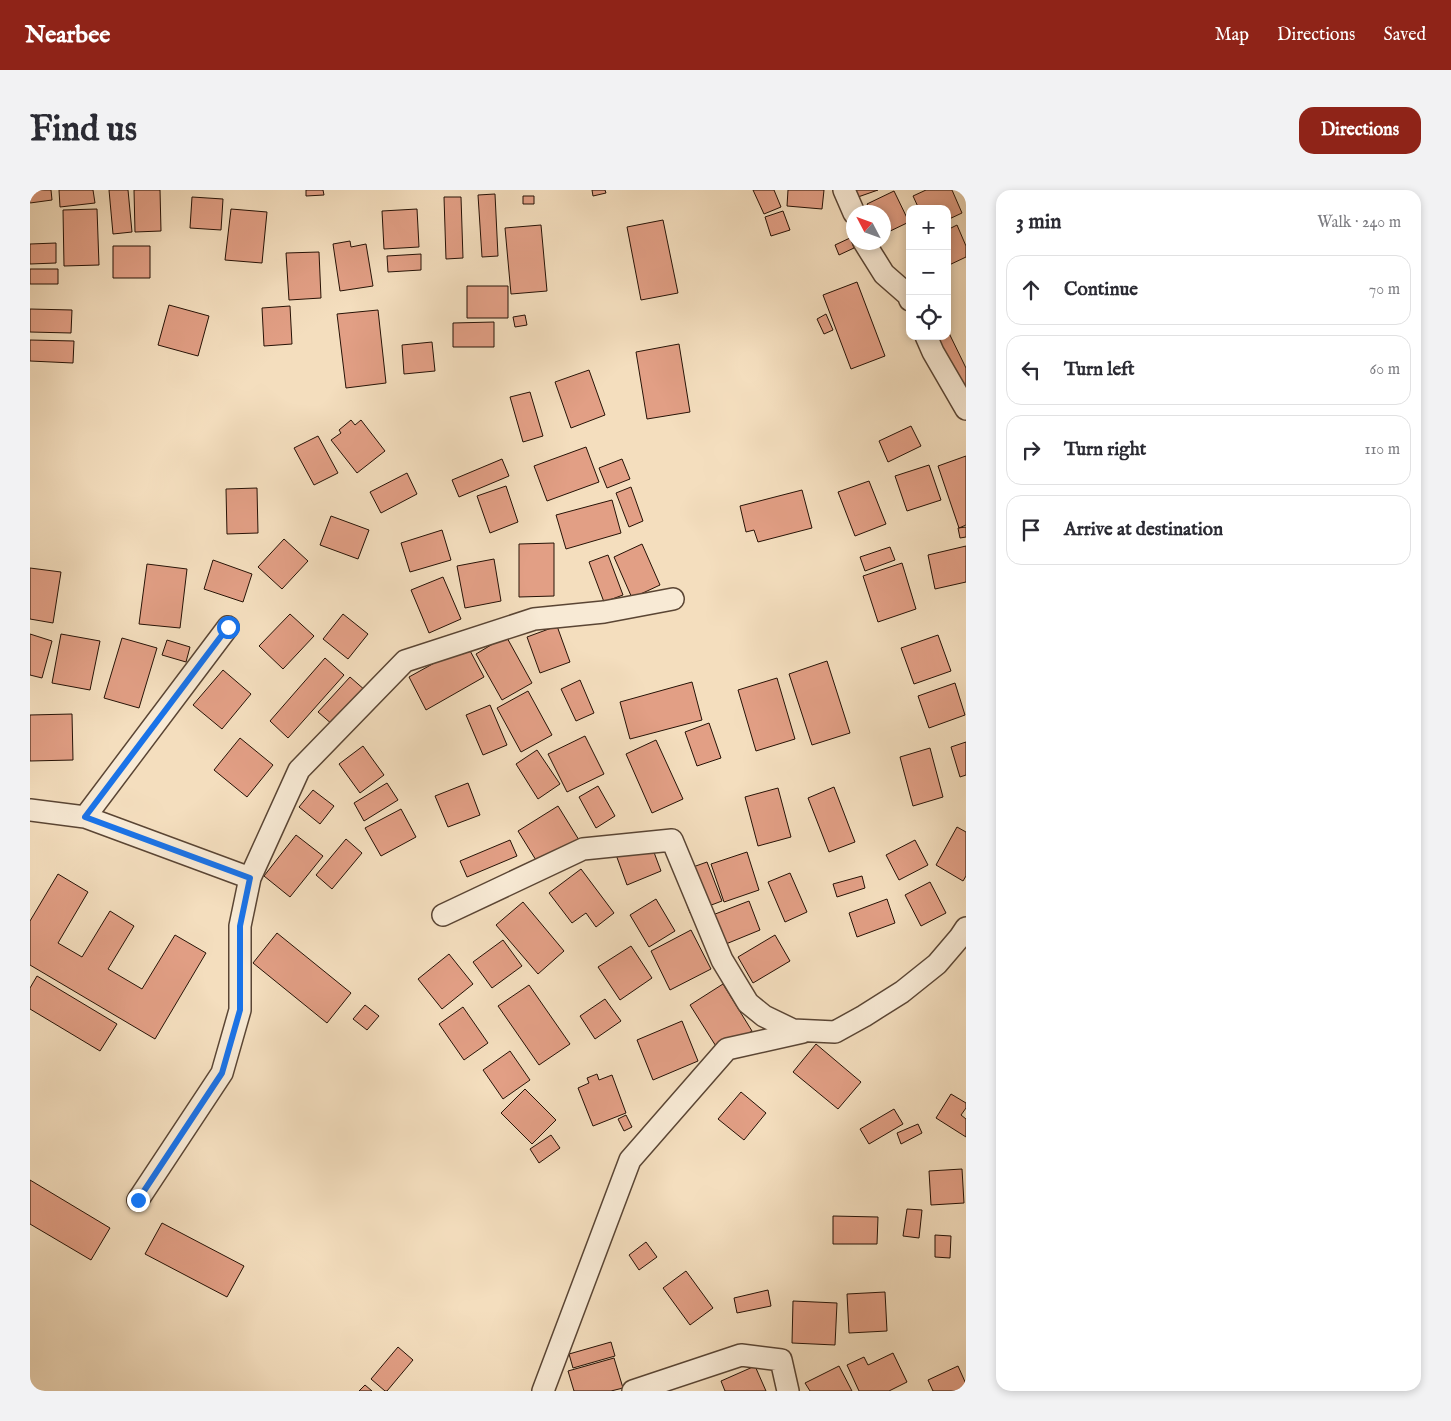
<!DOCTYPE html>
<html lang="en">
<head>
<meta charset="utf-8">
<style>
	body { margin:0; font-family:"IM FELL English",serif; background:#f2f2f3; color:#2b2b33 }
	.controls { position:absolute; right:15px; top:15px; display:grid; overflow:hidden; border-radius:10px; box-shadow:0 2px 8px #0003 }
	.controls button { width:45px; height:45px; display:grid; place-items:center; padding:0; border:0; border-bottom:1px solid #e1e1e2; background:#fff; color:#2b2b33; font:25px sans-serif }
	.compass { position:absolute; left:816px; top:15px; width:45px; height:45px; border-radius:50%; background:#fff; box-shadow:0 2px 8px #0003; rotate:311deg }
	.stop { position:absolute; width:15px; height:15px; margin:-11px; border:4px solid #1a73e8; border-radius:50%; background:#fff }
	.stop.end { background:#1a73e8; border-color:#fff; box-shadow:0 1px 5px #0008 }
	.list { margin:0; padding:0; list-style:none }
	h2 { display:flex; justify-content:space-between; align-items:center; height:65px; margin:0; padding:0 20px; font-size:21px }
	h2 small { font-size:16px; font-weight:400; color:#7c7c81 }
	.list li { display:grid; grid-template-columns:32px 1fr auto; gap:15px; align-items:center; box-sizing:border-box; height:70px; margin:0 10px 10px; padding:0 10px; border:1px solid #e1e1e2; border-radius:15px }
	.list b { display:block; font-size:19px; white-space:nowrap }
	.list em { font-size:16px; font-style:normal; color:#7c7c81 }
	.icon { flex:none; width:28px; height:28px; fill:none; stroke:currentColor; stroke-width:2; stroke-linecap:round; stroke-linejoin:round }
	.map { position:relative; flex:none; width:936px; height:1201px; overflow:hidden; border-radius:15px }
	header { display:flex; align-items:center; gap:30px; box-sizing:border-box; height:70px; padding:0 25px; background:#8f2418; color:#fff }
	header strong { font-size:24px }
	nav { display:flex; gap:28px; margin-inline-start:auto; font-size:18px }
	.intro { display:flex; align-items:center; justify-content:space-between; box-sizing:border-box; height:120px; padding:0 30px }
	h1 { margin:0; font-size:35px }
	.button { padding:12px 22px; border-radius:15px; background:#8f2418; color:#fff; font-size:18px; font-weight:700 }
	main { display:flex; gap:30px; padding:0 30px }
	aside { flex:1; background:#fff; border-radius:15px; box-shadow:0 2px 8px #0003 }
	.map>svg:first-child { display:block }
	.building { fill:#e29f85; stroke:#261206 }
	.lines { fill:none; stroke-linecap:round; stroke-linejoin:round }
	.minor-casing { stroke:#5a4534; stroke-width:24 }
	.minor { stroke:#f8ead5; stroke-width:21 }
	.route { stroke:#1a73e8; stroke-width:6 }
</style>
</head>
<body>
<header>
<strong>Nearbee</strong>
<nav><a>Map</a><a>Directions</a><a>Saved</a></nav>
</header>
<div class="intro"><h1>Find us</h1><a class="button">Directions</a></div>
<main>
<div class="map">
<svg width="936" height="1201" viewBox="0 0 936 1201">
	<rect width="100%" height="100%" fill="#f4debe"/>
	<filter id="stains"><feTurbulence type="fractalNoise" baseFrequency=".004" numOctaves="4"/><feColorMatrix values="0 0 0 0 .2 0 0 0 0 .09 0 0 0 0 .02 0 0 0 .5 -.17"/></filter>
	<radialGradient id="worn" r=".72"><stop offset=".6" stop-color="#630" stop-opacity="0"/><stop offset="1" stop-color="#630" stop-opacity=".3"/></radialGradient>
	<path class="building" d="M0 0H21L22 10 0 13Z
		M29 0H63L65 13 30 17Z
		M79 0H98L102 42 83 44Z
		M104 0H130L131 41 105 42Z
		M276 0H293L294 5 276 6Z
		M562 0H575L576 3 563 6Z
		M723 0H744L751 17 734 24Z
		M758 0H794L792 19 757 16Z
		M826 0H848L828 7Z
		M896 0H922L932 23 917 30V19H889L883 6Z
		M864 1 879 32 854 44V22H841L837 14Z
		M465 4 468 66 452 67 448 5Z
		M493 6H504V14H493Z
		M162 7 193 9 191 40 160 38Z
		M414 7H431L433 68 416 69Z
		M67 19 69 75 34 76 33 20Z
		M201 19 237 22 232 73 195 70Z
		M387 19 389 57 354 59 352 21Z
		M753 21 760 40 741 46 735 27Z
		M633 30 648 103 611 110 597 37Z
		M511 35 517 101 481 104 475 38Z
		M927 35 936 56V67L917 76V40Z
		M820 48 824 58 809 65 805 55Z
		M320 51 321 57 336 54 343 96 310 101 303 54Z
		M26 53V73L0 74V54Z
		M83 56H120V88H83Z
		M289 62 291 108 259 110 256 63Z
		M391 64V80L358 82 357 66Z
		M0 79H28V94H0Z
		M827 92 855 166 821 179 793 105Z
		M437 96H478V128H437Z
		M139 115 179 126 168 166 128 155Z
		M260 116 262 154 234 156 232 118Z
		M0 119 42 120 41 143 0 142Z
		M348 120 356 193 316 198 307 124Z
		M796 124 803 140 794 144 787 129Z
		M495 125 497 135 485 137 483 127Z
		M464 132V157H423V133Z
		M917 139 936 178V205L907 146H917Z
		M0 150 44 151 43 173 0 171Z
		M402 152 405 181 374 184 372 155Z
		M649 154 660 222 617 229 606 162Z
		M559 180 575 225 541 238 525 192Z
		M500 202 513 246 493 252 480 207Z
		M321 230 325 235 331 230 355 261 327 283 301 250 311 243 309 240Z
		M881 236 891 256 858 272 849 251Z
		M288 246 308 283 284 295 264 258Z
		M556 257 569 292 517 311 504 276Z
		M936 266V335L929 338 908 276Z
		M472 269 479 286 429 307 422 290Z
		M592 269 600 289 577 298 569 278Z
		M899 275 911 310 877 321 865 286Z
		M377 283 387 304 351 323 340 302Z
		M839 291 856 334 825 346 808 302Z
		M476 296 488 332 460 343 447 306Z
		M601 297 613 331 599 337 586 303Z
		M227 298 228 343 197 344 196 299Z
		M772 300 782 338 728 352 724 340 716 342 710 316Z
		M582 310 591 343 536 359 526 325Z
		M301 326 339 340 328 369 290 355Z
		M936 337V347L930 348 928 338Z
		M412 340 421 370 380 382 371 353Z
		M254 349 278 371 252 399 228 377Z
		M524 353V406L489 407V354Z
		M612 354 630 395 602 408 584 367Z
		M936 356V392L905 399 898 365Z
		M860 357 865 370 835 381 830 367Z
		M578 365 593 405 574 412 559 372Z
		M464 369 471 411 435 418 427 376Z
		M183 370 222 384 213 412 174 399Z
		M872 373 886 419 848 432 833 386Z
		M117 374 157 379 150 438 109 434Z
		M0 378 31 382 23 433 0 429Z
		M413 387 431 429 399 443 381 400Z
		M260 424 284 446 253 479 229 456Z
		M313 424 338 444 318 469 293 449Z
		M527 436 540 472 510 483 497 447Z
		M0 444 22 451 12 488 0 485Z
		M31 444 70 451 60 500 22 493Z
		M908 445 921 481 884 494 871 458Z
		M476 446 502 493 472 510 446 464Z
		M92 448 127 458 109 518 74 508Z
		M137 450 160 457 156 472 132 465Z
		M437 455 454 487 396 520 379 487Z
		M295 468 314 485 258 548 240 531Z
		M797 471 820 543 782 555 759 484Z
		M193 480 221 504 192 539 163 515Z
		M320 487 336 501 303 535 288 522Z
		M747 488 765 549 726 561 708 500Z
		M550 490 564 523 546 531 531 499Z
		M662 492 672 530 600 549 590 512Z
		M925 493 935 525 899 538 888 506Z
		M498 501 522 545 491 562 467 518Z
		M460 515 477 555 453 565 436 525Z
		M42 524 43 570 0 571V525Z
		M679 533 691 568 667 576 655 542Z
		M555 546 574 584 537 602 518 564Z
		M210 548 243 575 217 607 184 580Z
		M626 550 653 609 622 623 596 564Z
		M936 552V585L930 587 921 557Z
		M333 556 354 585 330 603 309 574Z
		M900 558 913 607 883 616 870 567Z
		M507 560 530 594 508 609 486 574Z
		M357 593 368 610 334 631 324 613Z
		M438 593 450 625 418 637 405 606Z
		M568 596 585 626 566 638 549 607Z
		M804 597 825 652 799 662 778 608Z
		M748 598 761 647 728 656 715 607Z
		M283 600 304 616 290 634 269 617Z
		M528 616 549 650 509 675 488 641Z
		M371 619 386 647 351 666 335 638Z
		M927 637 936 642V686L933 691 906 675Z
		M266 645 293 666 260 707 234 686Z
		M316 649 332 663 302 699 286 685Z
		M619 649 631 681 597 695 585 662Z
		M480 650 487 666 437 687 430 671Z
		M885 650 898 675 869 690 856 665Z
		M717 662 729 700 694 712 681 674Z
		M677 672 692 711 660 723 646 683Z
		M551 679 584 723 566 737 556 723 542 733 519 703Z
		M760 683 777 722 755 732 738 692Z
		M28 684 58 702 28 753 52 767 80 721 104 736 78 779 112 799 145 745 176 763 125 849 0 775V731Z
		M832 686 835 698 807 707 803 694Z
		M900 692 916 723 891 736 875 705Z
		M626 709 645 741 619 757 600 725Z
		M857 709 865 733 827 747 819 723Z
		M719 711 730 740 691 756 680 726Z
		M493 712 534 761 508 784 466 735Z
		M661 740 681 779 640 800 621 761Z
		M247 743 321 803 297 833 223 773Z
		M745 745 760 771 723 793 708 767Z
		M473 750 492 776 462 798 443 772Z
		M601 756 622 788 590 810 568 777Z
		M419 764 443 794 412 819 388 789Z
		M7 786 87 834 70 861 0 819V798Z
		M693 794 722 841 689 861 660 815Z
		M499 795 540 854 509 875 468 816Z
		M575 809 591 831 565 849 550 826Z
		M335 815 349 826 337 840 323 829Z
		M433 817 458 853 434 870 409 834Z
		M652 831 668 871 623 890 607 850Z
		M786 854 831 892 808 919 763 882Z
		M480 861 500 890 473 909 453 880Z
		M567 884 569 890 582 885 596 923 563 936 548 898 559 893 557 888Z
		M495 899 526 930 502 954 471 923Z
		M711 902 736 923 714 950 688 929Z
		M921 904 936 913V918L931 925 936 929V947L906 928Z
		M864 919 873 934 839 954 830 939Z
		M596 925 602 937 594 941 588 929Z
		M888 934 892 943 871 954 867 943Z
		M521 945 530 958 509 973 500 959Z
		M932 979 934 1013 901 1015 899 981Z
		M0 990 80 1038 61 1070 0 1034Z
		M877 1019 892 1020 889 1048 873 1046Z
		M803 1026 848 1027 847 1054H803Z
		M132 1033 214 1076 197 1107 115 1064Z
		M905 1045 921 1046 920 1068 905 1067Z
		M616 1052 627 1067 609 1080 599 1065Z
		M656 1081 683 1118 660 1135 633 1098Z
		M738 1100 741 1116 707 1123 704 1108Z
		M855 1102 857 1141 819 1143 817 1104Z
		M763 1111 807 1113 805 1155 762 1153Z
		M581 1152 585 1166 543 1178 539 1164Z
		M368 1157 383 1170 357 1201H355L341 1189Z
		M863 1163 877 1192 859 1201H829L817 1175 834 1167 838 1175Z
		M584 1168 593 1198 581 1201H544L538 1181Z
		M725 1176 736 1201H695L691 1191Z
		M809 1176 822 1201H780L775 1193Z
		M928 1176 936 1194V1201H903L898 1190Z
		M335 1195 342 1201H329Z"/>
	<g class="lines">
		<defs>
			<path id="minor" d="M814 0 824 23
				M834 52 854 84 878 105 880 110
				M896 146 903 162 936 219
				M0 620 55 627 220 688
				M55 627 198 437
				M413 725 553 659 642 650 692 770 718 813 734 826 763 840 805 842 834 826 872 802 907 774 930 747 936 738
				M108 1010 192 883 210 820V736L220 688 269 580 375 471 504 429 574 422 643 409
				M513 1201 600 970 697 859 773 842
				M603 1201 711 1165 751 1170 758 1201"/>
		</defs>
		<use href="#minor" class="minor-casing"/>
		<use href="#minor" class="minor"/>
	</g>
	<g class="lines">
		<path class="route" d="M108 1010 192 883 210 820V736L220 688 55 627 198 437"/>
	</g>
	<rect width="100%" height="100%" filter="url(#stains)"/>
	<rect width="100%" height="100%" fill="url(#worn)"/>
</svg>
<div class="controls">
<button>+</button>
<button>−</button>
<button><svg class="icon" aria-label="locate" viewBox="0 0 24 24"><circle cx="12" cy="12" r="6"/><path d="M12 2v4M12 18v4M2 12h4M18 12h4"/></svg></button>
</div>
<svg class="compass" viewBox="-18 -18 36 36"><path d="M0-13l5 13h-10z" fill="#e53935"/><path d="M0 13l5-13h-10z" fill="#7c7c81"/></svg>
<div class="stop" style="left:198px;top:437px"></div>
<div class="stop end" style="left:108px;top:1010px"></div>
</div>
<aside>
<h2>3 min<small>Walk · 240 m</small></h2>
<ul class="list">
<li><svg class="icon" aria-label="ahead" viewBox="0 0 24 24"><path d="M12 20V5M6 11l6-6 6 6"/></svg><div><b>Continue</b></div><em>70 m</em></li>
<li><svg class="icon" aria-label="left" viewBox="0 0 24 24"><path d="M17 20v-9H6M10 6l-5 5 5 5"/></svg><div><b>Turn left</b></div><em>60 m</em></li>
<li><svg class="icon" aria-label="right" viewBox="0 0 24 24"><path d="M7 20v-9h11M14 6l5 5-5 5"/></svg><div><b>Turn right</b></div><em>110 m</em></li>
<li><svg class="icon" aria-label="arrive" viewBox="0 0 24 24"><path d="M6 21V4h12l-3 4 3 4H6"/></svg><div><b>Arrive at destination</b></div></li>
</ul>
</aside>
</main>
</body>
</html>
